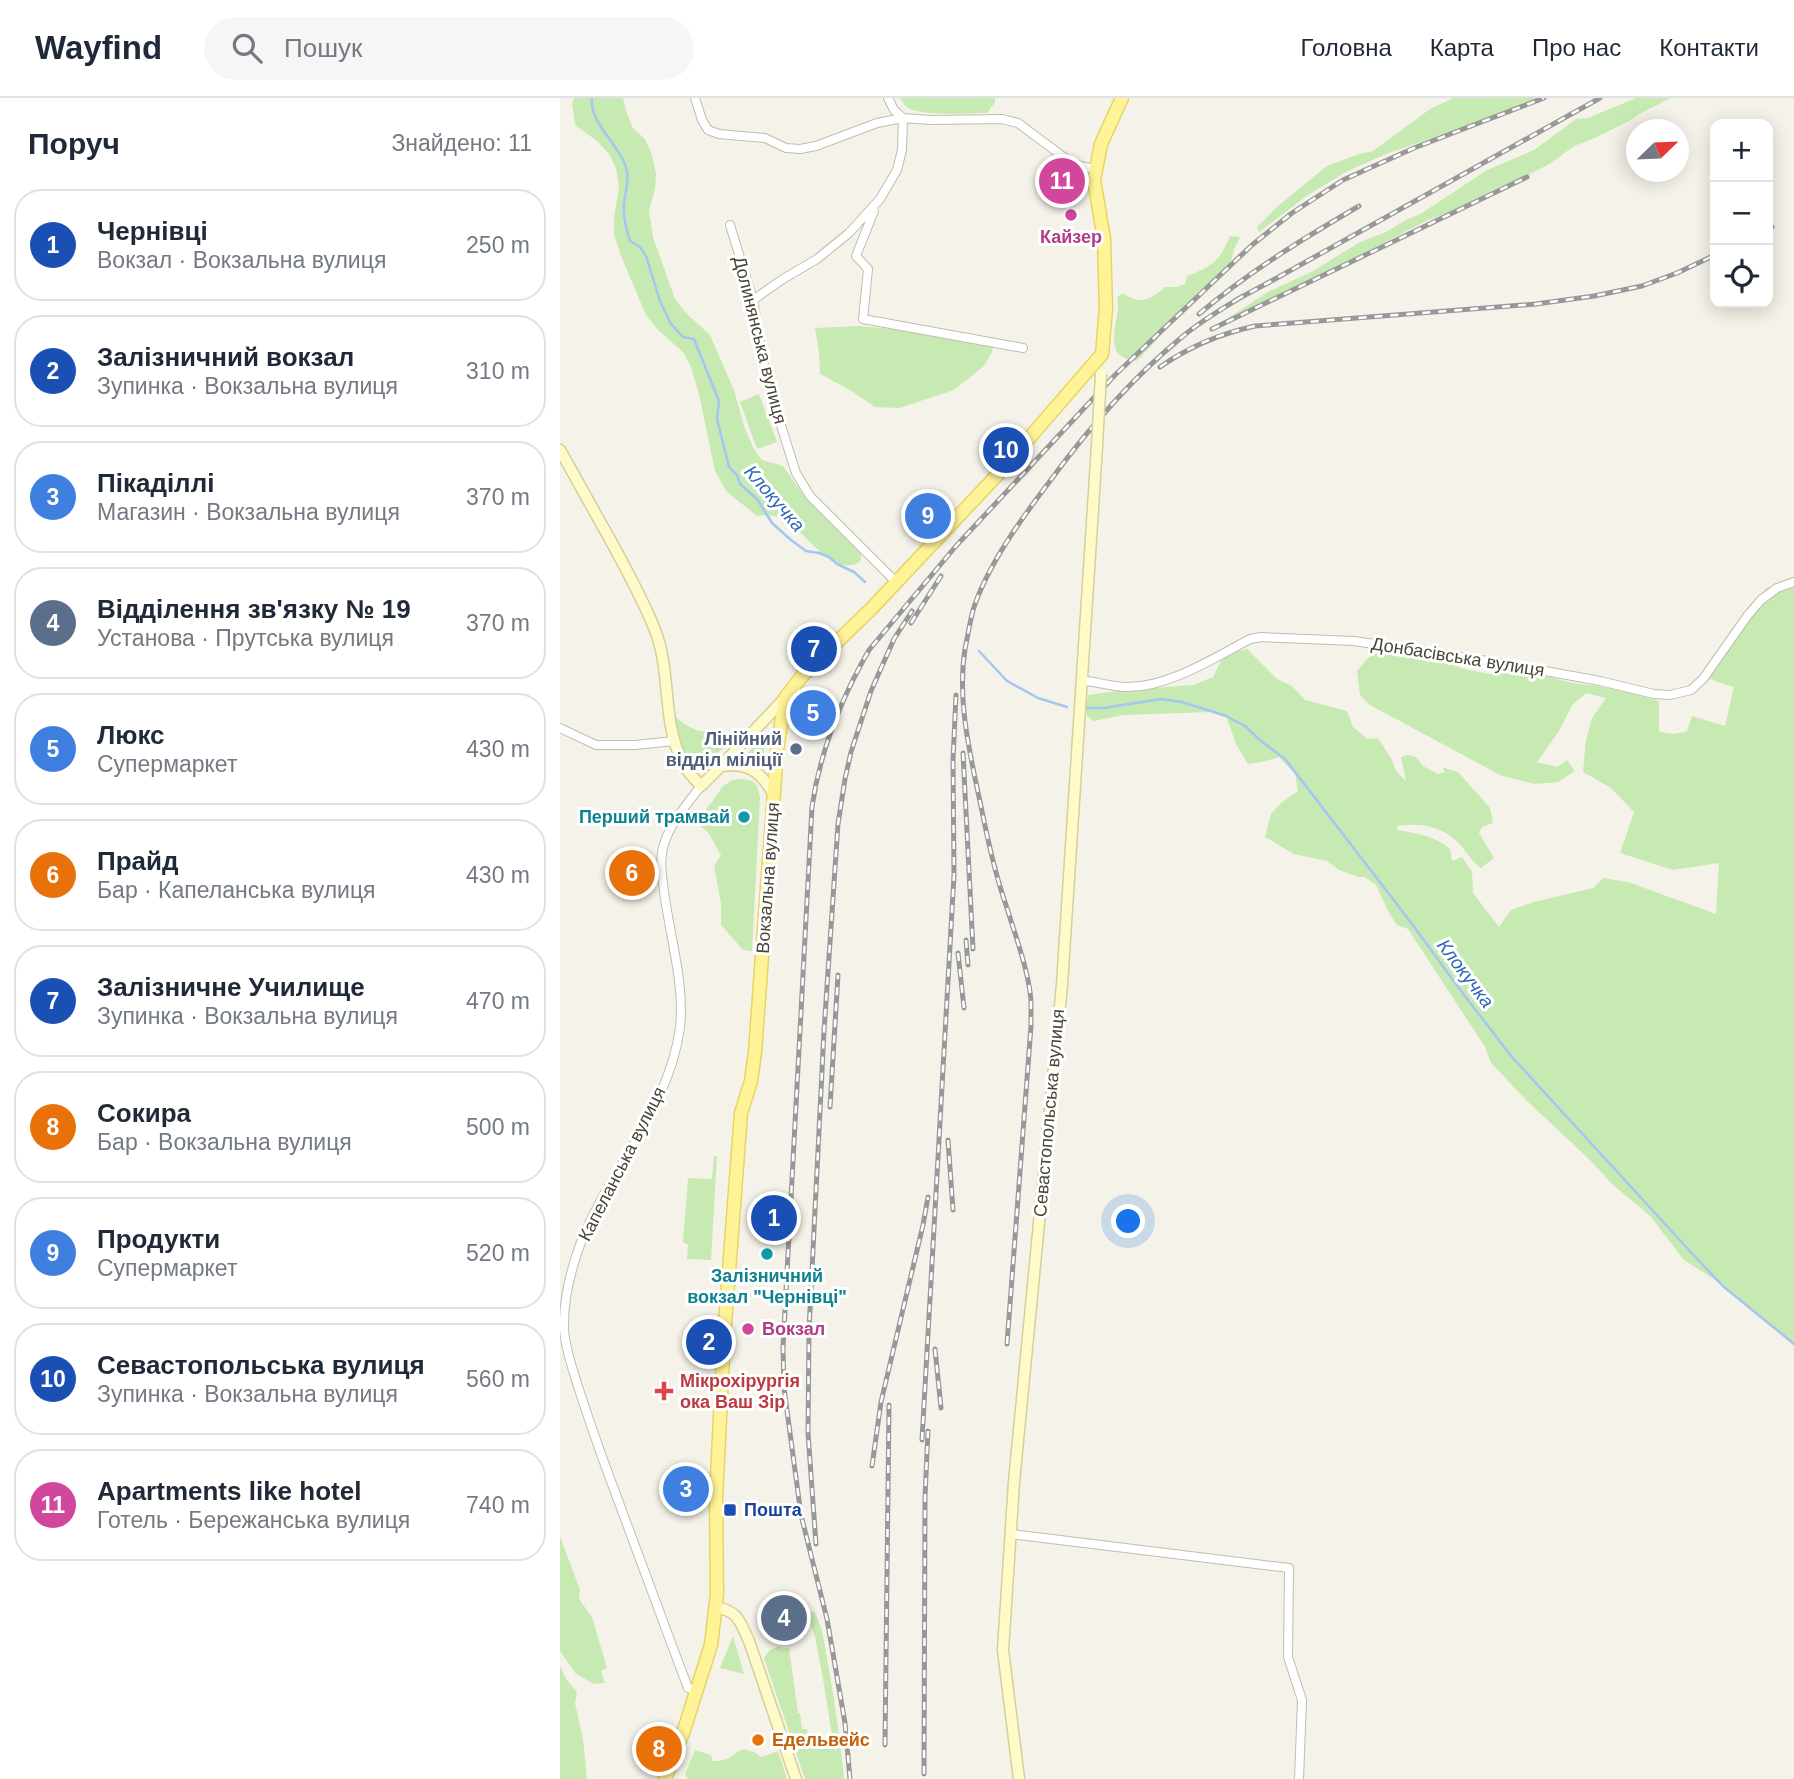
<!DOCTYPE html>
<html lang="uk">
<head>
<meta charset="utf-8">
<style>
	body { margin:0; font-family:Arial,sans-serif; background:#f6f6f7; color:#1f2937 }
	.controls { position:absolute; right:21px; top:21px; display:grid; overflow:hidden; border-radius:14px; box-shadow:0 4px 18px #0003 }
	.controls button { width:63px; height:63px; display:grid; place-items:center; padding:0; border:0; border-bottom:2px solid #e0e1e3; background:#fff; color:#1f2937; font:35px sans-serif }
	.compass { position:absolute; left:1066px; top:21px; width:63px; height:63px; border-radius:50%; background:#fff; box-shadow:0 4px 18px #0003; rotate:67deg }
	.you { position:absolute; left:569px; top:1124px; width:24px; height:24px; margin:-18px; border:5px solid #fff; border-radius:50%; background:#1a73e8; box-shadow:0 0 0 10px #1a73e833 }
	.badge { display:grid; place-items:center; width:46px; height:46px; border-radius:50%; background:#7c3aed; color:#fff; font-size:23px; font-weight:700 }
	.pin { position:absolute; translate:-50% -50%; border:4px solid #fff; box-shadow:0 2px 7px #0006 }
	.list { margin:0; padding:0; list-style:none }
	h2 { display:flex; justify-content:space-between; align-items:center; height:91px; margin:0; padding:0 28px; font-size:30px }
	h2 small { font-size:23px; font-weight:400; color:#747a83 }
	.list li { display:grid; grid-template-columns:46px 1fr auto; gap:21px; align-items:center; box-sizing:border-box; height:112px; margin:0 14px 14px; padding:0 14px; border:2px solid #e0e1e3; border-radius:28px }
	.list b { display:block; font-size:26px; white-space:nowrap }
	.list p { margin:0; font-size:23px; white-space:nowrap; color:#747a83 }
	.list em { font-size:23px; font-style:normal; color:#747a83 }
	.icon { flex:none; width:38px; height:38px; fill:none; stroke:currentColor; stroke-width:2; stroke-linecap:round; stroke-linejoin:round }
	.map { position:relative; flex:none; width:1234px; height:1681px; overflow:hidden }
	header { display:flex; align-items:center; gap:42px; box-sizing:border-box; height:98px; padding:0 35px; background:#fff; border-bottom:2px solid #e0e1e3 }
	header strong { font-size:33px }
	nav { display:flex; gap:38px; margin-inline-start:auto; font-size:24px }
	.search { width:490px; height:63px; background:#f6f6f7; display:flex; align-items:center; gap:18px; box-sizing:border-box; padding:0 24px; border-radius:38px; color:#747a83; font-size:26px }
	main { display:flex }
	aside { flex:1; background:#fff }
	.map>svg:first-child { display:block }
	.green { fill:#c7e9b2 }
	.lines { fill:none; stroke-linecap:round; stroke-linejoin:round }
	.stream { stroke:#a5c6f2; stroke-width:2.5 }
	.street-casing { stroke:#c1bdac; stroke-width:10 }
	.secondary-casing { stroke:#d5cf99; stroke-width:13 }
	.primary-casing { stroke:#e6d566; stroke-width:15 }
	.street { stroke:#fff; stroke-width:8 }
	.secondary { stroke:#fffbc9; stroke-width:10 }
	.primary { stroke:#fff398; stroke-width:12 }
	.rail-casing { stroke:#989898; stroke-width:5 }
	.rail { stroke:#fff; stroke-width:2.5; stroke-dasharray:8; stroke-linecap:butt }
	.secondary-bridge-casing { stroke:#d5cf99; stroke-width:13; stroke-linecap:butt }
	.secondary-bridge { stroke:#fffbc9; stroke-width:10 }
	.hotel-dot { fill:#d1479c; stroke:#fff; stroke-width:2.5 }
	.service-dot { fill:#5c6f8a; stroke:#fff; stroke-width:2.5 }
	.culture-dot { fill:#0f9aa8; stroke:#fff; stroke-width:2.5 }
	.health-dot { fill:#e0444e; stroke:#fff; stroke-width:2.5 }
	.transit-dot { fill:#1a4fb4; stroke:#fff; stroke-width:2.5 }
	.food-dot { fill:#e8710a; stroke:#fff; stroke-width:2.5 }
	.labels { text-anchor:middle; stroke-width:6; stroke-linejoin:round; paint-order:stroke }
	.hotel-label { font-size:18px; font-weight:bold; fill:#b23c85; stroke:#fff }
	.street-label { font-size:18px; fill:#494537; stroke:#fff }
	.service-label { font-size:18px; font-weight:bold; fill:#4e5e75; stroke:#fff; text-anchor:end }
	.culture-label { font-size:18px; font-weight:bold; fill:#0d838f; stroke:#fff; text-anchor:end }
	.health-label { font-size:18px; font-weight:bold; fill:#be3a42; stroke:#fff; text-anchor:start }
	.transit-label { font-size:18px; font-weight:bold; fill:#164399; stroke:#fff; text-anchor:start }
	.food-label { font-size:18px; font-weight:bold; fill:#c56008; stroke:#fff; text-anchor:start }
	.water-label { font-size:19px; font-style:italic; fill:#2e67b8; stroke:#fff }
</style>
</head>
<body>
<header>
<strong>Wayfind</strong>
<div class="search"><svg class="icon" aria-label="search" viewBox="0 0 24 24"><circle cx="10" cy="10" r="6"/><path d="M15 15l6 6"/></svg>Пошук</div>
<nav><a>Головна</a><a>Карта</a><a>Про нас</a><a>Контакти</a></nav>
</header>
<main>
<aside>
<h2>Поруч<small>Знайдено: 11</small></h2>
<ul class="list">
<li><span class="badge" style="background:#1a4fb4">1</span><div><b>Чернівці</b><p>Вокзал · Вокзальна вулиця</p></div><em>250 m</em></li>
<li><span class="badge" style="background:#1a4fb4">2</span><div><b>Залізничний вокзал</b><p>Зупинка · Вокзальна вулиця</p></div><em>310 m</em></li>
<li><span class="badge" style="background:#3f7fe0">3</span><div><b>Пікаділлі</b><p>Магазин · Вокзальна вулиця</p></div><em>370 m</em></li>
<li><span class="badge" style="background:#5c6f8a">4</span><div><b>Відділення зв'язку № 19</b><p>Установа · Прутська вулиця</p></div><em>370 m</em></li>
<li><span class="badge" style="background:#3f7fe0">5</span><div><b>Люкс</b><p>Супермаркет</p></div><em>430 m</em></li>
<li><span class="badge" style="background:#e8710a">6</span><div><b>Прайд</b><p>Бар · Капеланська вулиця</p></div><em>430 m</em></li>
<li><span class="badge" style="background:#1a4fb4">7</span><div><b>Залізничне Училище</b><p>Зупинка · Вокзальна вулиця</p></div><em>470 m</em></li>
<li><span class="badge" style="background:#e8710a">8</span><div><b>Сокира</b><p>Бар · Вокзальна вулиця</p></div><em>500 m</em></li>
<li><span class="badge" style="background:#3f7fe0">9</span><div><b>Продукти</b><p>Супермаркет</p></div><em>520 m</em></li>
<li><span class="badge" style="background:#1a4fb4">10</span><div><b>Севастопольська вулиця</b><p>Зупинка · Вокзальна вулиця</p></div><em>560 m</em></li>
<li><span class="badge" style="background:#d1479c">11</span><div><b>Apartments like hotel</b><p>Готель · Бережанська вулиця</p></div><em>740 m</em></li>
</ul>
</aside>
<div class="map">
<svg width="1234" height="1681" viewBox="0 0 1234 1681">
	<rect width="100%" height="100%" fill="#f5f3e9"/>
	<path class="green" d="M14 0H63L67 16 73 30 85 41 92 57 96 76 95 91 89 113 93 139 115 201 126 215 150 237 174 292 185 331 194 351 202 362 223 368 246 401 301 456C301 463 300 466 292 467 268 472 244 433 224 421 215 416 207 417 197 418L166 393 155 373 139 296 131 269 124 255 98 232 86 217 61 158 54 136V119L59 90 56 70 49 56 37 43 15 27 12 6Z
		M340 0H435V4L427 15C409 15 362 19 347 9 343 6 343 4 340 0Z
		M893 0H985L932 19 918 26 910 27 826 56 786 74 748 97 699 134 697 129 719 107 767 68 799 56 813 53 870 11Z
		M1076 0H1111L1079 16 1069 23 1035 40 1014 48 991 65 951 86 939 89 890 114 866 123 777 169 766 178 662 224 708 194 753 173 800 144 826 134 844 123 862 115 927 72 974 52 1016 21 1028 20Z
		M670 138 680 139 675 149 670 166 662 177 655 180 637 195 630 205 617 217 593 246 577 263C572 262 565 261 561 258 545 246 562 215 557 199L563 195C580 208 591 201 605 189H616L625 186 627 178C636 175 652 168 658 160 663 154 667 145 670 138Z
		M299 228 343 232 434 246 432 254 424 268 394 292 339 310 315 309 290 292 260 276 259 255 255 230Z
		M199 296 217 344 197 351 180 304Z
		M1234 484V1246L1155 1182 1124 1162 1090 1118 1053 1087 1031 1063 967 1003 931 965 925 949 848 831 837 827 829 815 816 787 805 779H798L779 772 767 763 734 756 705 739 711 716 721 705 738 693 735 676 719 659 702 664 688 666 676 646 666 618 652 614 563 617 534 623 527 618 526 611 528 597 566 592 633 587 653 579 664 557 687 551 717 581 732 588 745 602 787 613 793 629 808 641 818 640 832 662 836 673 846 683 841 659 847 657 856 659 863 668 878 676 885 674 882 669 898 674 930 710 933 725 922 729 919 735 934 760 921 770C913 764 909 758 903 750 886 729 863 724 837 728V732C855 735 876 738 890 751L892 763 902 759 912 774 913 795 939 829 951 812 974 804 1033 790 1043 780 1068 784 1156 816 1159 765 1113 772 1060 755 1074 714 1051 690 1023 674 1026 642 1032 620 1046 600 1026 595 1012 607 999 633 977 664 997 669 1007 662 1015 673 998 684 975 686 942 678 810 607 800 597 797 573 807 561 818 554 855 560 887 561 900 570 934 577 959 572 1018 586 1037 588 1067 594 1099 603V634L1115 636 1127 633 1132 618 1165 628 1174 589 1146 580 1191 505 1208 489Z
		M114 618C120 623 127 628 134 631 149 638 156 625 172 643 164 649 157 656 149 661 119 678 117 636 114 618Z
		M200 642 204 644V668L200 671 184 663V659Z
		M182 681C196 682 197 686 200 699L192 853 183 852 161 827V806L154 768 161 757 148 734 135 724 153 703 162 689 172 682Z
		M154 1058H157L151 1162 127 1161 128 1147 123 1144 128 1080 152 1081Z
		M0 1438 20 1492 19 1501 32 1519 47 1570 41 1573 45 1585 34 1586 16 1576 0 1553Z
		M254 1513C264 1531 265 1551 269 1571 275 1608 281 1644 284 1681H245L204 1560 210 1552 220 1548 221 1551 229 1550 238 1615H240L242 1631H247L248 1638 264 1636 265 1644 273 1643 263 1581 255 1538 252 1531 249 1519 251 1514Z
		M173 1538 184 1576 160 1570Z
		M0 1568 6 1581 17 1594 15 1605 23 1641 27 1681H0Z
		M184 1651 196 1655 201 1659 218 1653 227 1681H129L125 1677 135 1652 151 1657 153 1663C174 1663 170 1656 184 1651Z"/>
	<g class="lines">
		<path class="stream" d="M32 0C29 26 61 47 67 73 69 83 65 95 64 106 63 119 66 131 70 143L80 149 86 158 100 203 111 226 123 239 134 241 159 303 157 321 169 369 177 377 180 386 197 401 212 425 231 442 246 453 259 455 269 459 277 466 294 474 305 484
			M419 553 447 583 478 600 507 609
			M525 610H544L601 601 622 604 666 618 685 628 700 642 725 661 846 818 904 897 952 959 1139 1163 1164 1189 1234 1246"/>
		<defs>
			<path id="street" d="M135 0 142 22 148 32 159 36 205 40 226 50 240 51 256 48 317 25 343 20 342 52 337 72 320 101 289 135 257 161 223 181 193 202
				M328 0 334 12 343 20 371 22 442 21 458 25 509 63 520 68 536 71
				M314 113 296 158 308 171 303 221 463 250
				M170 127 193 202 206 280 236 375 250 398 336 484
				M522 582C536 584 550 588 564 589 606 591 654 560 690 541L701 539 794 543 941 565 1040 583 1094 596 1110 597 1131 592 1143 581 1188 517 1201 502 1217 490 1234 484
				M0 630 36 647H75L114 643
				M451 1436 729 1470 728 1559 742 1602 739 1681
				M137 1593 128 1590C100 1516 73 1442 45 1367 35 1339 25 1311 16 1282 11 1266 5 1249 4 1231 3 1201 11 1171 21 1144 50 1071 110 1009 120 929 125 887 109 834 104 793 102 777 99 761 104 746 111 724 127 706 141 688"/>
			<path id="secondary" d="M0 352C16 380 31 408 47 436 64 467 82 499 95 532 112 575 101 625 124 667 128 675 135 681 141 688L161 668 225 600
				M161 668C189 664 201 674 214 697
				M156 1509C179 1514 179 1522 189 1543L236 1681
				M459 1681 443 1552 454 1384 502 887 537 348"/>
			<path id="primary" d="M105 1681 124 1632 151 1547 157 1496 156 1400 164 1239 181 1015 191 983 195 954 217 653 225 600 242 578 311 511 439 375 542 256 546 210 544 141 534 82 541 46 562 0"/>
		</defs>
		<use href="#street" class="street-casing"/>
		<use href="#secondary" class="secondary-casing"/>
		<use href="#primary" class="primary-casing"/>
		<use href="#street" class="street"/>
		<use href="#secondary" class="secondary"/>
		<use href="#primary" class="primary"/>
		<defs>
			<path id="rail" d="M1208 131 1212 129
				M676 202 715 181 1040 0
				M639 216C690 173 741 142 799 108
				M652 231 967 79
				M600 269C630 248 659 236 695 228L976 206 1034 198 1082 188 1117 175 1155 157
				M351 525 381 478
				M403 655 413 851
				M406 842 408 867
				M398 855 404 910
				M270 1009 278 877
				M388 1042 393 1112
				M447 1246 471 928C471 920 471 911 471 902 468 871 456 840 447 810 437 782 430 752 424 723 413 668 396 607 405 551 408 537 410 522 414 509 429 465 462 420 490 383 528 331 572 280 622 239 641 223 662 211 683 198
				M375 1251 381 1310
				M362 1342 394 777 393 662 396 597
				M312 1368 321 1304 363 1127 368 1099
				M256 1446 248 1335 249 1232 264 933 278 726 285 681 291 654 311 593 334 541 352 513
				M325 1647 329 1307
				M364 1676 365 1399 368 1333
				M290 1681 285 1625 267 1521 241 1417 224 1290 223 1249 252 709C260 653 281 601 309 552L396 448 555 277 692 147 732 115 783 82 854 50 984 0"/>
		</defs>
		<use href="#rail" class="rail-casing"/>
		<use href="#rail" class="rail"/>
		<defs>
			<path id="secondary-bridge" d="M537 348 541 276"/>
		</defs>
		<use href="#secondary-bridge" class="secondary-bridge-casing"/>
		<use href="#secondary-bridge" class="secondary-bridge"/>
	</g>
	<g class="hotel-dot">
		<circle cx="511" cy="117" r="7"/>
		<circle cx="188" cy="1231" r="7"/>
	</g>
	<circle class="service-dot" cx="236" cy="651" r="7"/>
	<g class="culture-dot">
		<circle cx="184" cy="719" r="7"/>
		<circle cx="207" cy="1156" r="7"/>
	</g>
	<path class="health-dot" d="M100.5 1282.5h7v7h7v7h-7v7h-7v-7h-7v-7h7z"/>
	<rect class="transit-dot" x="163" y="1405" width="14" height="14" rx="3.5"/>
	<circle class="food-dot" cx="198" cy="1642" r="7"/>
	<g class="labels">
		<g class="hotel-label">
			<text x="511" y="145">Кайзер</text>
			<text x="202" y="1237" text-anchor="start">Вокзал</text>
		</g>
		<g class="street-label">
			<text transform="translate(200 242) rotate(76)" y="6">Долинянська вулиця</text>
			<text transform="translate(898 559) rotate(9)" y="6">Донбасівська вулиця</text>
			<text transform="translate(208 780) rotate(-86)" y="6">Вокзальна вулиця</text>
			<text transform="translate(489 1015) rotate(-85)" y="6">Севастопольська вулиця</text>
			<text transform="translate(62 1066) rotate(-63)" y="6">Капеланська вулиця</text>
		</g>
		<g class="service-label">
			<text x="222" y="647">Лінійний<tspan x="222" dy="21">відділ міліції</tspan></text>
		</g>
		<g class="culture-label">
			<text x="170" y="725">Перший трамвай</text>
			<text x="207" y="1184" text-anchor="middle">Залізничний<tspan x="207" dy="21">вокзал "Чернівці"</tspan></text>
		</g>
		<g class="health-label">
			<text x="120" y="1289">Мікрохірургія<tspan x="120" dy="21">ока Ваш Зір</tspan></text>
		</g>
		<g class="transit-label">
			<text x="184" y="1418">Пошта</text>
		</g>
		<g class="food-label">
			<text x="212" y="1648">Едельвейс</text>
		</g>
		<g class="water-label">
			<text transform="translate(215 400) rotate(49)" y="7">Клокучка</text>
			<text transform="translate(906 875) rotate(53)" y="7">Клокучка</text>
		</g>
	</g>
</svg>
<div class="controls">
<button>+</button>
<button>−</button>
<button><svg class="icon" aria-label="locate" viewBox="0 0 24 24"><circle cx="12" cy="12" r="6"/><path d="M12 2v4M12 18v4M2 12h4M18 12h4"/></svg></button>
</div>
<svg class="compass" viewBox="-18 -18 36 36"><path d="M0-13l5 13h-10z" fill="#e53935"/><path d="M0 13l5-13h-10z" fill="#747a83"/></svg>
<div class="you"></div>
<div class="pin badge" style="left:214px;top:1120px;background:#1a4fb4">1</div>
<div class="pin badge" style="left:149px;top:1244px;background:#1a4fb4">2</div>
<div class="pin badge" style="left:126px;top:1391px;background:#3f7fe0">3</div>
<div class="pin badge" style="left:224px;top:1520px;background:#5c6f8a">4</div>
<div class="pin badge" style="left:253px;top:615px;background:#3f7fe0">5</div>
<div class="pin badge" style="left:72px;top:775px;background:#e8710a">6</div>
<div class="pin badge" style="left:254px;top:551px;background:#1a4fb4">7</div>
<div class="pin badge" style="left:99px;top:1651px;background:#e8710a">8</div>
<div class="pin badge" style="left:368px;top:418px;background:#3f7fe0">9</div>
<div class="pin badge" style="left:446px;top:352px;background:#1a4fb4">10</div>
<div class="pin badge" style="left:502px;top:83px;background:#d1479c">11</div>
</div>
</main>
</body>
</html>
